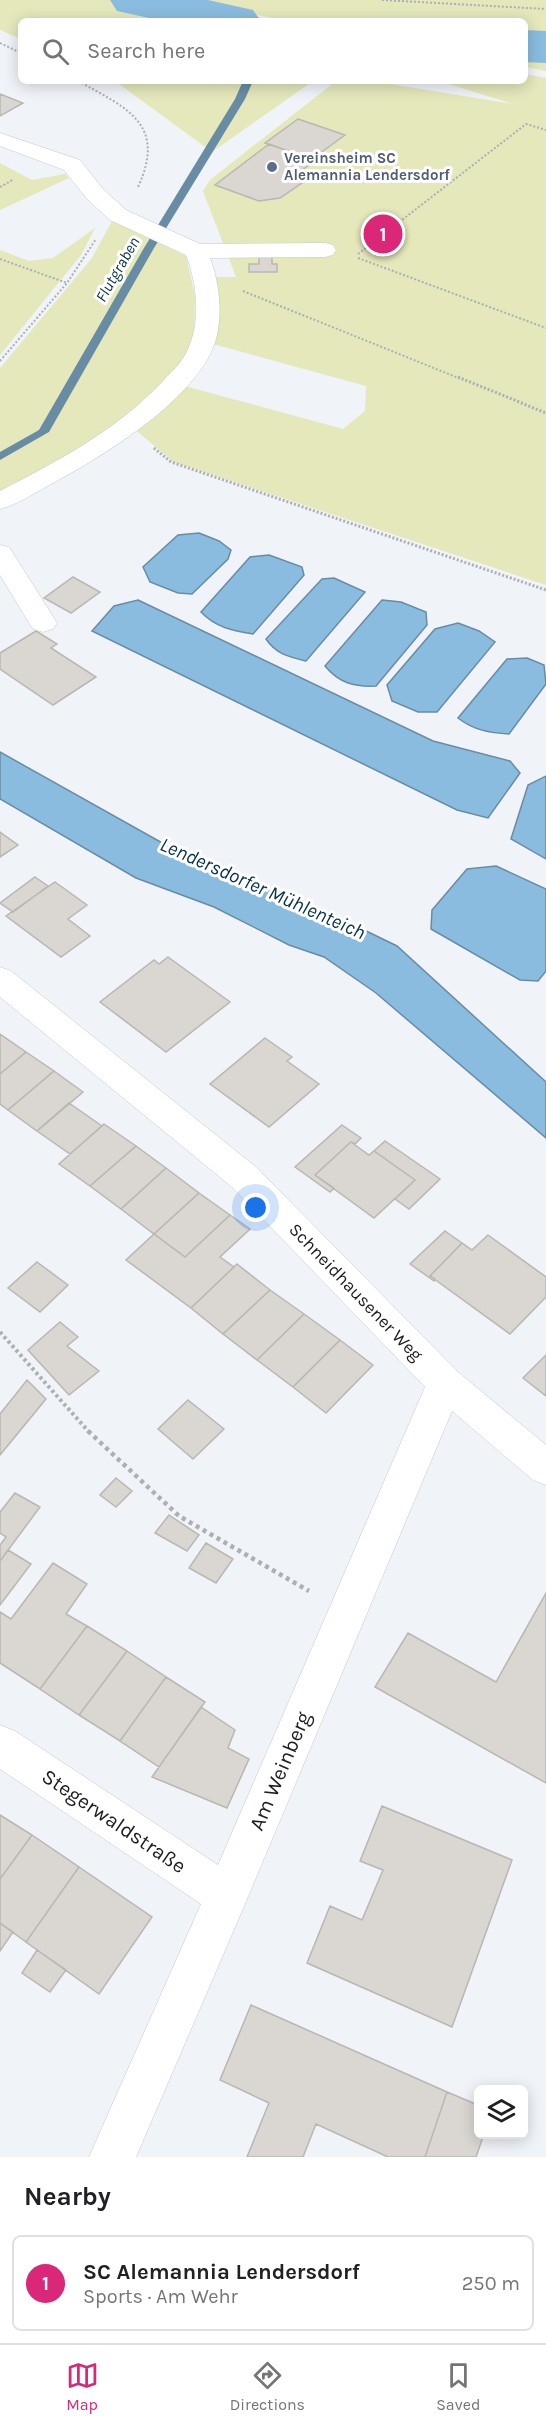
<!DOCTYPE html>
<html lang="en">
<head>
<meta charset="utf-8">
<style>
	body { margin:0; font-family:Karla,sans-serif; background:#f2f2f2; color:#202124 }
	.controls { position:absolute; right:18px; bottom:18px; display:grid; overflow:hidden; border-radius:9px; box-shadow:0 3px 15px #0003 }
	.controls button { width:54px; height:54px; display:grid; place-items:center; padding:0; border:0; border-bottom:2px solid #e0e0e0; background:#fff; color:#202124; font:30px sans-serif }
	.you { position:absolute; left:256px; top:1208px; width:21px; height:21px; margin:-15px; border:4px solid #fff; border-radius:50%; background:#1a73e8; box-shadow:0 0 0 9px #1a73e833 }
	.badge { display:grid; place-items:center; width:39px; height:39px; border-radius:50%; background:#db2777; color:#fff; font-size:20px; font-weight:700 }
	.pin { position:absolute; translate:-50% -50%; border:3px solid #fff; box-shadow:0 2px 6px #0006 }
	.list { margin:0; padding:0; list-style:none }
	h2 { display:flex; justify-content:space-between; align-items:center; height:78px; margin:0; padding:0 24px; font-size:26px }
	h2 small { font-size:20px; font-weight:400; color:#757577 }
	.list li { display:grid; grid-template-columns:39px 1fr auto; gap:18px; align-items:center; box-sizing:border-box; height:96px; margin:0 12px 12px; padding:0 12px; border:2px solid #e0e0e0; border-radius:9px }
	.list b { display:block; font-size:22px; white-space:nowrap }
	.list p { margin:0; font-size:20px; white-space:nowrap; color:#757577 }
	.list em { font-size:20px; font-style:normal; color:#757577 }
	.icon { flex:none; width:33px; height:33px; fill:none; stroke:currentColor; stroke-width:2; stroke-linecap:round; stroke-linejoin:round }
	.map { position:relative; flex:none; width:546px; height:2157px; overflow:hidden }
	.search { position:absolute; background:#fff; box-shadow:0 3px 15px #0003; left:18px; right:18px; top:18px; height:66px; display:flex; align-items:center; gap:15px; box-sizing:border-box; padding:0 21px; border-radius:9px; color:#757577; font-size:22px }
	.sheet { height:186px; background:#fff }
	nav { display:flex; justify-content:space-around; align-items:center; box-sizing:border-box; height:84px; border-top:2px solid #e0e0e0; background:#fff; font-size:16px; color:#757577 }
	nav a { display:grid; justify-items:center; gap:3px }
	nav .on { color:#db2777 }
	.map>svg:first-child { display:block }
	.green { fill:#e4e8bb }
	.water { fill:#8abcdf; stroke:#698ca5; stroke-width:1.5 }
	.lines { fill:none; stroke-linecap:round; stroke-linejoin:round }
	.stream { fill:#698ca5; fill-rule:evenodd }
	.river { fill:#8abcdf; fill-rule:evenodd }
	.building { fill:#dad6d1; stroke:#bab6b2; stroke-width:1.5 }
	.minor-casing { stroke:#c5c7cc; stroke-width:1 }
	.path-far3 { stroke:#acafb3; stroke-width:2; stroke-dasharray:2 2; stroke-linecap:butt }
	.path-far2 { stroke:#acafb3; stroke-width:3; stroke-dasharray:2 2; stroke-linecap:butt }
	.path-far1 { stroke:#acafb3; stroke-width:4; stroke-dasharray:3 3; stroke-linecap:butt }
	.path { stroke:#acafb3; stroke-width:4.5; stroke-dasharray:4 4; stroke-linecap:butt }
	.minor { fill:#fff; fill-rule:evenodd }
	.service-dot { fill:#5c6f8a; stroke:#fff; stroke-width:2 }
	.labels { text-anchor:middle; stroke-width:6; stroke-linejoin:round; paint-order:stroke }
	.far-service-label { font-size:15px; font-weight:bold; fill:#4e5e75; stroke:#fff; text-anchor:start }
	.far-water-label { font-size:16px; font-style:italic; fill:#063149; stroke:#fff }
	.street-label { font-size:18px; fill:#1c1d1f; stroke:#fff }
	.water-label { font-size:20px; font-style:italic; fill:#063149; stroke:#fff }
	.near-street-label { font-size:21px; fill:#1c1d1f; stroke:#fff }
</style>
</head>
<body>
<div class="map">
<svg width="546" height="2157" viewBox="0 0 546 2157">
	<rect width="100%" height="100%" fill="#f0f3f8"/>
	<path class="green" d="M0 0H149L256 21H21V39L0 30Z
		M182 0H546V71L525 67V21H289Z
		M525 74 546 78V585L174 462 133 428 181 385 343 429 365 411 366 386 209 343 212 277H236L203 191 210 180 336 81H372L513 104 439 81H525Z
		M115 81H313L212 152Z
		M0 163 32 180 65 174 69 178 0 210Z
		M112 221 186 256 195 296 194 342 167 381 121 428 0 494V368L92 258Z
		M95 228 81 255 0 355V250L29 261 53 258Z"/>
	<path class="water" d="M199 533 219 541 231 550 228 559 192 594 178 593 150 582 143 567 178 535Z
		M269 555 302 567 304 575 253 634C233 631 215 627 201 612L250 557Z
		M334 578 365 592 306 661C289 657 276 654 266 639L322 579Z
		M138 600 433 741 510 761 520 773 488 818 457 810 92 631 114 606Z
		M382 600 401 602 426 612 427 625 376 686C354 687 339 683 325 666Z
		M458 623 479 631 495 642 437 712H418L392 701 387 685 435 629Z
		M527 658 544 665 546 684 509 734C490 733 473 730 458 718L507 659Z
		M0 752 173 849 254 882 316 918 323 910 397 946 546 1082V1138L376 993 324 957 289 945 214 907 136 878 0 799Z
		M546 776V859L511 839 528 785Z
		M496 866 546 889V971L538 981 520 980 431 929 432 910 467 869Z"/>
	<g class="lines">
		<path class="stream" d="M243 81H253L245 99 154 248 49 432 0 460V452L39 430 144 248 235 99Z"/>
		<path class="river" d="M110 0H208L253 10 261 21H163L117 11Z
			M525 30 546 31V63L525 62Z"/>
	</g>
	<path class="building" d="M0 94 23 103 0 116Z
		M298 119 345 135 312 159 265 143Z
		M269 144 315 161 298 173 302 183 280 198 259 201 215 185Z
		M259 256H272V264H277V272H249V264H259Z
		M73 577 100 592 71 613 44 598Z
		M36 631 57 644 51 648 96 677 53 705 0 669V653Z
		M0 832 18 845 0 857Z
		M35 877 48 886 13 912 0 903Z
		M55 882 87 905 68 919 90 936 61 957 6 916Z
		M168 957 230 1002 166 1052 100 1002 154 960 159 964Z
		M0 1034 26 1052 0 1074Z
		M265 1038 292 1057 287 1061 319 1084 269 1127 210 1084Z
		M26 1052 54 1071 8 1110 0 1104V1074Z
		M54 1071 83 1092 37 1131 8 1110Z
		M69 1103 102 1126 70 1154 37 1131Z
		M104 1124 136 1146 90 1186 59 1164Z
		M342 1125 361 1138 355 1144 351 1142 315 1175 334 1188 330 1192 295 1167Z
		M385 1141 440 1179 409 1209 395 1199 415 1180 374 1151Z
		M351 1142 369 1155 374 1151 415 1180 374 1218 315 1175Z
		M136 1146 166 1168 121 1209 90 1186Z
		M166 1168 199 1193 154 1234 121 1209Z
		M199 1193 230 1215 185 1257 154 1234Z
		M230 1215 250 1229 220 1257 234 1267 191 1308 126 1260 154 1234 185 1257Z
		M445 1231 462 1243 430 1276 435 1279 434 1281 410 1264Z
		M488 1235 546 1277V1297L510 1334 430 1276 462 1243 472 1250Z
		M37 1262 68 1285 40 1312 8 1288Z
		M237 1264 270 1290 223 1334 191 1308Z
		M270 1290 304 1314 257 1360 223 1334Z
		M304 1314 340 1340 293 1387 257 1360Z
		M60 1322 78 1337 67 1346 99 1371 69 1395 28 1350Z
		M340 1340 373 1365 326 1413 293 1387Z
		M546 1355V1396L523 1378Z
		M27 1380 46 1399 0 1455V1414Z
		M188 1400 224 1429 193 1459 158 1429Z
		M116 1478 132 1491 116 1507 100 1495Z
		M15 1493 40 1507 0 1561V1545L6 1537 0 1533V1512Z
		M169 1515 199 1535 187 1551 155 1533Z
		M206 1543 233 1559 216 1583 189 1568Z
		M8 1550 31 1564 0 1605V1561Z
		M53 1563 87 1584 66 1614 87 1626 40 1689 0 1663V1612L11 1619Z
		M546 1593V1783L375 1687 408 1633 496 1682Z
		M87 1626 127 1651 79 1715 40 1689Z
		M127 1651 166 1677 120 1741 79 1715Z
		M166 1677 205 1702 159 1767 120 1741Z
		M201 1707 235 1730 228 1748 249 1759 227 1808 152 1777Z
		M382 1806 512 1860 452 2027 307 1963 330 1906 362 1920 383 1870 360 1861Z
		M0 1815 32 1835 0 1879Z
		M32 1835 79 1867 26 1942 0 1923V1879Z
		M79 1867 152 1917 99 1994 26 1942Z
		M0 1923 13 1932 0 1951Z
		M37 1950 66 1970 50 1992 22 1973Z
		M251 2005 447 2092 425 2157H388L316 2124 303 2157H247L269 2103 220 2080Z
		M447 2092 478 2105V2134H484L476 2157H425Z"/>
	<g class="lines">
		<defs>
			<path id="minor" d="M0 133 80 160 103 189 126 210 200 244 325 243 333 245 336 250 333 255 325 257 210 258C220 284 224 321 213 348 189 405 98 459 46 487 31 495 16 505 0 509V491C58 461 117 430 163 381 172 371 183 362 188 349 201 322 197 282 186 255L110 220 87 199 64 170 0 146Z
				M0 545 9 547 13 553 57 623 53 629 43 632 33 629 29 623 0 575Z
				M0 967 11 971 256 1167 458 1372 546 1445V1485L533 1480 452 1411 242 1911 136 2157H89L201 1904 0 1769V1725L15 1731 218 1865 425 1387 232 1187 0 997Z"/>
		</defs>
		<use href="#minor" class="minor-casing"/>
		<path class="path-far3" d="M382 0 546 9
			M0 43 21 53
			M78 81C127 108 167 124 138 187
			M0 187 14 179
			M358 254 526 124 546 130
			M358 258 546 328
			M0 259 67 283
			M243 291 461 379
			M0 361 67 283 96 239"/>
		<path class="path-far2" d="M458 377 546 413
			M154 448 171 462 546 590"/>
		<path class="path-far1" d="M0 1332 89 1432"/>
		<path class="path" d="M88 1431 179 1516 309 1591"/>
		<use href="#minor" class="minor"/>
	</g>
	<circle class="service-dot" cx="272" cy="167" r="6"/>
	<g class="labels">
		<g class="far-service-label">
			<text x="284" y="163">Vereinsheim SC<tspan x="284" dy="17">Alemannia Lendersdorf</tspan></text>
		</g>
		<g class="far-water-label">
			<text transform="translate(117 269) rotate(-60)" y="6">Flutgraben</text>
		</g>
		<g class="street-label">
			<text transform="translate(356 1292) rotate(46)" y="6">Schneidhausener Weg</text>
		</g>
		<g class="water-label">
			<text transform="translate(263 888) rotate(24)" y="7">Lendersdorfer Mühlenteich</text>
		</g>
		<g class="near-street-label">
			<text transform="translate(280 1771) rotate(-67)" y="7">Am Weinberg</text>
			<text transform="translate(114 1821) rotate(34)" y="7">Stegerwaldstraße</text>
		</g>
	</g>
</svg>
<div class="controls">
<button><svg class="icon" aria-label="layers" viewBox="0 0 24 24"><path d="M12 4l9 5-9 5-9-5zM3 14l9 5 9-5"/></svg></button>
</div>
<div class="you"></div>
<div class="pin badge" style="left:383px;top:234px">1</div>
<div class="search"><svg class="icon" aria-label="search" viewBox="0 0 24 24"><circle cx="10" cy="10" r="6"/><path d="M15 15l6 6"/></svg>Search here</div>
</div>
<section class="sheet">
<h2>Nearby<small></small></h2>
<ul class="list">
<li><span class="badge">1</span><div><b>SC Alemannia Lendersdorf</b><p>Sports · Am Wehr</p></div><em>250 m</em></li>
</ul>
</section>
<nav>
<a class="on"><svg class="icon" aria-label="map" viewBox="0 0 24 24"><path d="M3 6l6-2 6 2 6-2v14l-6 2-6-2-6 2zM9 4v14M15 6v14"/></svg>Map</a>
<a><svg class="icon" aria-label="directions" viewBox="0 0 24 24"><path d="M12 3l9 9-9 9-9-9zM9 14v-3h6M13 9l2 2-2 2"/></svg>Directions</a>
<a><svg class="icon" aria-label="saved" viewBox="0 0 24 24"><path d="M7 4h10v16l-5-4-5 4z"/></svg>Saved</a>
</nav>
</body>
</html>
